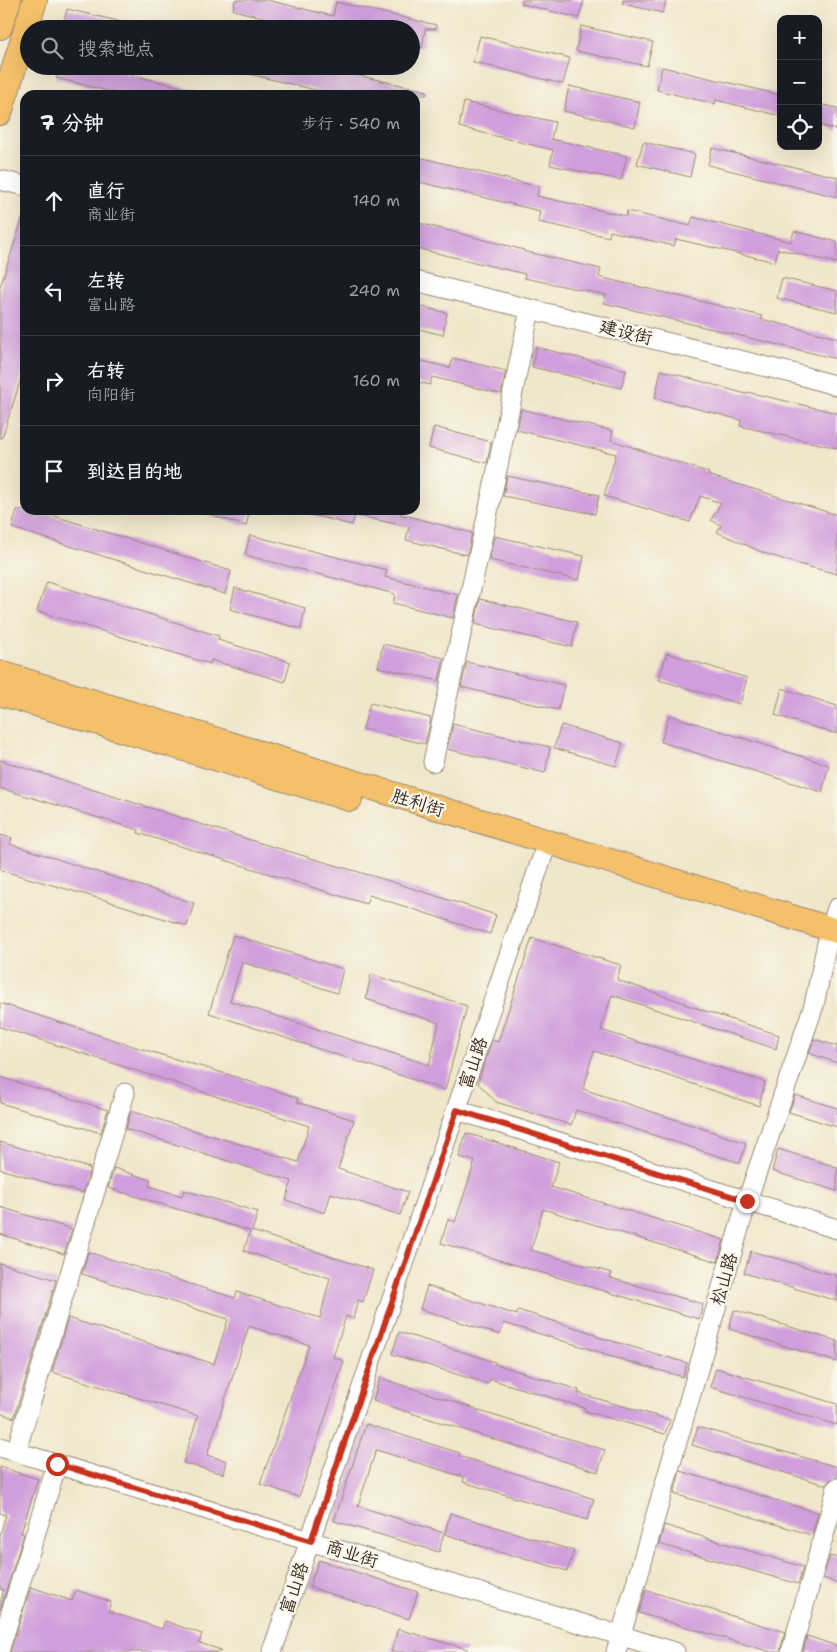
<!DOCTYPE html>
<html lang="zh">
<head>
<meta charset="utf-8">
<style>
	body { margin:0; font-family:"Shantell Sans","LXGW WenKai TC",sans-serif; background:#20242c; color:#f1f3f6 }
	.controls { position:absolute; right:15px; top:15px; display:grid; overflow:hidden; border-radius:10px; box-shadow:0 5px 20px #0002 }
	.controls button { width:45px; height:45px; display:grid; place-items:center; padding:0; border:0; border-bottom:1px solid #363941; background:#171b24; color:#f1f3f6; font:25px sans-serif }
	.stop { position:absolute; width:15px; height:15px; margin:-11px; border:4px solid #c8321e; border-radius:50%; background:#fff }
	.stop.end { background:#c8321e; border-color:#fff; box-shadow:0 1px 5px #0008 }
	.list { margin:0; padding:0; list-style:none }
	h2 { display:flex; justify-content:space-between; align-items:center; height:65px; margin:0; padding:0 20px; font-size:21px }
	h2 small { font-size:16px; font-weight:400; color:#9ea1a6 }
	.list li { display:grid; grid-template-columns:32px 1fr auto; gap:15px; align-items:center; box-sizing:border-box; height:90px; padding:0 20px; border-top:1px solid #363941 }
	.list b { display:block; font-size:19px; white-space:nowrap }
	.list p { margin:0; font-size:16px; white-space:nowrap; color:#9ea1a6 }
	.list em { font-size:16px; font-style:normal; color:#9ea1a6 }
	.icon { flex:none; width:28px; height:28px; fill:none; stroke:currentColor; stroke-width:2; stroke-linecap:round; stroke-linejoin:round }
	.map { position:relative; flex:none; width:837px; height:1652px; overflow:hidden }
	.search { position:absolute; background:#171b24; box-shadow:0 5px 20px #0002; left:20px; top:20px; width:400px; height:55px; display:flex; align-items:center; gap:12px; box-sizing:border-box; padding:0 18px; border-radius:28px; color:#9ea1a6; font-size:19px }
	.panel { position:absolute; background:#171b24; box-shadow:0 5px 20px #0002; left:20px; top:90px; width:400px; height:425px; border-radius:15px }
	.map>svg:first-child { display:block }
	.building { fill:#d09edc }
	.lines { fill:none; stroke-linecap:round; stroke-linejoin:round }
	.minor-casing { stroke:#968874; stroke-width:21 }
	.major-casing { stroke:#968874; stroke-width:26 }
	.minor { stroke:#fff; stroke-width:19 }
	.major { stroke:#f4c16a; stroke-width:24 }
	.route { stroke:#c8321e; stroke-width:6 }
	.labels { text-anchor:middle; stroke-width:4.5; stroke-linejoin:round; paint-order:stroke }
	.street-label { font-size:18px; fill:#3b2a1e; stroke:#fbf7ec }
</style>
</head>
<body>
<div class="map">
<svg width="837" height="1652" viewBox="0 0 837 1652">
	<rect width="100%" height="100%" fill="#fbf7ec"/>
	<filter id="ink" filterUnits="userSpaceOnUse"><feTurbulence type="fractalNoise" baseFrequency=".02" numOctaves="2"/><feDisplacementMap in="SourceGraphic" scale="10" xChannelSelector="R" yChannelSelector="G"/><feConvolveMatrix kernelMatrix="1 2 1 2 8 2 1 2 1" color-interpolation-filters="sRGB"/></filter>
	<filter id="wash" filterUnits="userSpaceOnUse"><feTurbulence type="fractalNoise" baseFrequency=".0096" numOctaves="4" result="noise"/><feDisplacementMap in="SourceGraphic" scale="20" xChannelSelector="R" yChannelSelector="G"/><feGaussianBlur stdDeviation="1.12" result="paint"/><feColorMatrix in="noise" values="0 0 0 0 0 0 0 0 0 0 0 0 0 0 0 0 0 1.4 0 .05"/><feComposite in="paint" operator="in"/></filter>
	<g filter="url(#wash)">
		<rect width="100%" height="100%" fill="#f0e6ca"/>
		<g id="blocks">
			<path class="building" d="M235 0H267L333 16 336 2 436 25V29H425L422 48 411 46V29H337L322 25V29H312L233 10Z
				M522 0H584L579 18 522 4Z
				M623 0H666L663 13 623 4Z
				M67 9 135 25 134 29H62Z
				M581 26 653 42 647 66 576 51Z
				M480 36 570 58 563 84 473 62Z
				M59 66H95L198 91 197 95H124L56 78Z
				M233 66H306L320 70 321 67 427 91 426 95H328L315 92 316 90 232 70Z
				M662 67 781 95V116L716 100 715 104 657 90Z
				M569 86 640 102 635 127 564 111Z
				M464 102 555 122 551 139 627 156 621 180 550 165 553 150 459 127Z
				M818 104 837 108V130L818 125Z
				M643 142 695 154 690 177 637 164Z
				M712 148 837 177V197L708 165Z
				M415 156 539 187 537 196 626 216 627 211 690 226 693 217 791 242 794 231 837 242V263L778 249 775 262 676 239 674 246 610 231 609 237 538 222 540 211 415 181Z
				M23 217H25V366L2 438H0V287Z
				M415 222 524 250 523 251 601 269 599 277 762 316 761 319 837 338V359L604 303 606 295 524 278 525 274 415 248Z
				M782 278 837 291V312L777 298Z
				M415 305 447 313 443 335 415 328Z
				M536 347 626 370 621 388 532 367Z
				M453 358 506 371 501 394 432 377 430 385 415 381V359L450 368Z
				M661 370 746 394 747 392 837 413V448L740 426 741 420 655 398Z
				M521 409 613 431 611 440 709 473 708 475 837 515V574L798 564 764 553 717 532 721 525 711 520 721 503 700 496 690 522 604 496 616 454 517 430Z
				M434 427 491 442 487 463 429 448Z
				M507 476 599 495 595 514 503 496Z
				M17 510H35L231 571 225 594 12 528Z
				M201 510H250L246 526 201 512Z
				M308 510H401L400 514 472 533 467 555 406 540 409 527 355 515 352 525 308 514Z
				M250 535 387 570 385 577 458 595 453 618 393 603 395 594 245 555Z
				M494 536 584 556 579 580 489 560Z
				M47 582 219 636 218 640 290 662 285 682 211 660 210 664 37 611Z
				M235 588 305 608 301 629 230 609Z
				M480 599 577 622 572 647 475 624Z
				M383 644 444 658 439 681 378 667Z
				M667 653 747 678 740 704 659 680Z
				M467 662 564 685 558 710 461 687Z
				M782 688 837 706V734L775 715Z
				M370 703 431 718 425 744 363 729Z
				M669 715 829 765 822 792 661 742Z
				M453 724 550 747 545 773 447 749Z
				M561 725 623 743 616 766 554 748Z
				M0 760 260 843 386 880 496 915 490 934 369 895 366 904 138 833 139 830 0 788Z
				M0 835 12 838 10 844 194 903 187 926 108 901 0 870Z
				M233 935 343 969 337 993 242 962 230 1001 429 1065 439 1023 366 999 371 974 467 1006 445 1090 209 1013Z
				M532 938 621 965 617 980 685 1003 684 1004 779 1035 776 1049 612 995 601 1030 765 1082 759 1106 594 1051 588 1070 589 1071 583 1089 746 1143 740 1163 576 1110 571 1125 496 1102 478 1083 492 1040 498 1042Z
				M0 1003 145 1050 230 1075 298 1098 297 1102 354 1120 338 1169 408 1192 400 1215 331 1193 325 1213 286 1200 292 1181 126 1129 131 1111 298 1162 309 1126 0 1027Z
				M814 1039 837 1046V1063L809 1053Z
				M0 1077 108 1110 101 1133 0 1103Z
				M795 1095 837 1108V1127L789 1112Z
				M466 1133 559 1162 551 1187 724 1240 718 1262 543 1209 531 1250 612 1273 610 1278 703 1304 699 1319 441 1243 448 1219 455 1222 475 1161 459 1157Z
				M0 1142 90 1168 83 1193 0 1169Z
				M778 1149 837 1167V1191L772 1171Z
				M114 1168 151 1180 149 1186 182 1196 184 1190 258 1212 252 1231 373 1270 363 1302 358 1300 353 1319 346 1316 333 1357 344 1361 299 1497 260 1484 309 1345 249 1326 207 1455 227 1461 224 1474 183 1463 198 1416 52 1372 68 1318 214 1364 228 1319 82 1274 88 1252 235 1298 237 1292 320 1318 330 1278 244 1251 250 1231 108 1188Z
				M0 1207 72 1229 64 1254 0 1234Z
				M751 1251 837 1276V1301L744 1273Z
				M0 1263 56 1280 14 1418 0 1413Z
				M427 1286 517 1315 518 1310 596 1334 595 1336 687 1363 683 1377 602 1354 603 1353 504 1323 500 1335 420 1309Z
				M734 1310 837 1341V1362L729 1329Z
				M399 1332 495 1362V1364L579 1390 578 1393 670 1420 665 1434 585 1411V1408L490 1379 488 1384 392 1354Z
				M716 1368 837 1404V1425L710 1387Z
				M380 1378 476 1409V1410L605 1450 598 1472 373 1401Z
				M366 1424 460 1453 459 1456 540 1481 594 1499 587 1520 533 1503 463 1482 464 1477 376 1450 358 1506 444 1533 439 1552 334 1521Z
				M698 1427 837 1467V1477L830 1480 826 1485 692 1445Z
				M0 1467 38 1479 21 1533 24 1534 0 1610V1603L4 1590 0 1589V1535L6 1515 0 1513Z
				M680 1471 818 1513 812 1535 674 1494Z
				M450 1513 574 1551 567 1571 515 1555 514 1557 445 1534Z
				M664 1525 803 1567 798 1584 659 1544Z
				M830 1556 837 1558V1583L823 1578Z
				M319 1560 418 1592 409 1619 309 1587Z
				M31 1587 72 1601 76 1590 111 1602 108 1611 162 1629 165 1621 202 1634 199 1643 221 1650 220 1652H10Z
				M646 1590 785 1632 780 1652H771L639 1613Z
				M398 1629 467 1649 466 1652H391Z
				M807 1636 837 1646V1652H803Z"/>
		</g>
	</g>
	<g filter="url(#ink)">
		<use href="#blocks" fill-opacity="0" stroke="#968874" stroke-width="1"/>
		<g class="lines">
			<defs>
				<path id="minor" d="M0 180 25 186
					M415 281 796 374 837 386
					M433 762 495 480 530 309
					M457 1110 837 1229
					M0 1447 675 1652
					M16 1451 125 1093
					M0 1648 57 1464
					M272 1652 547 843
					M616 1652 747 1201 814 1005 827 943 837 908
					M791 1652 837 1488"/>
				<path id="major" d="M0 27 9 0
					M0 113 35 0
					M0 673 837 931
					M0 693 350 799"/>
			</defs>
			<use href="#minor" class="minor-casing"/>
			<use href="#major" class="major-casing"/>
			<use href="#minor" class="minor"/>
			<use href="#major" class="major"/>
		</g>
	</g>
	<g class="lines" filter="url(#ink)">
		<path class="route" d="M57 1464 311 1541 457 1110 747 1201"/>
	</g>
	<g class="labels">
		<g class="street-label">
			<text transform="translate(626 332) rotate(14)" y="6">建设街</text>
			<text transform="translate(418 803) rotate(17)" y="6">胜利街</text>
			<text transform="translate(473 1063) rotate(-71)" y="6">富山路</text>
			<text transform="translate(724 1279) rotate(-74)" y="6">松山路</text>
			<text transform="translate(352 1554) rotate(17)" y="6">商业街</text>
			<text transform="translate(294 1588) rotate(-71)" y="6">富山路</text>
		</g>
	</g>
</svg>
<div class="controls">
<button>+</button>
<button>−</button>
<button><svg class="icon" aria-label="locate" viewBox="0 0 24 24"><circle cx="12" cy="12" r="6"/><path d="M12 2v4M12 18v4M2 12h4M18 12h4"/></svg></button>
</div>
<div class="stop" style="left:57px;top:1464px"></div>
<div class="stop end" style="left:747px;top:1201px"></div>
<div class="search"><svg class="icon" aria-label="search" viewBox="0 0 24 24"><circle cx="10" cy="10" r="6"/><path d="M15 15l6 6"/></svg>搜索地点</div>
<section class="panel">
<h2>7 分钟<small>步行 · 540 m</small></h2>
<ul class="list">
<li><svg class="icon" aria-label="ahead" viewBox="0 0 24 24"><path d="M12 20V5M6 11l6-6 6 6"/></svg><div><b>直行</b><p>商业街</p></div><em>140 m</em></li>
<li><svg class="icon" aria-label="left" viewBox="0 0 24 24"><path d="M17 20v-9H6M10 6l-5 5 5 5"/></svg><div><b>左转</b><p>富山路</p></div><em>240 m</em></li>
<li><svg class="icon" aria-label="right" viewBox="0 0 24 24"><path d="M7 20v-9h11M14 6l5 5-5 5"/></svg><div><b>右转</b><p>向阳街</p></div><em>160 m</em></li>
<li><svg class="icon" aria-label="arrive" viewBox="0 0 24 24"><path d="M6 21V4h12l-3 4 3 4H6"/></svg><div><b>到达目的地</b></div></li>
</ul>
</section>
</div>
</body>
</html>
